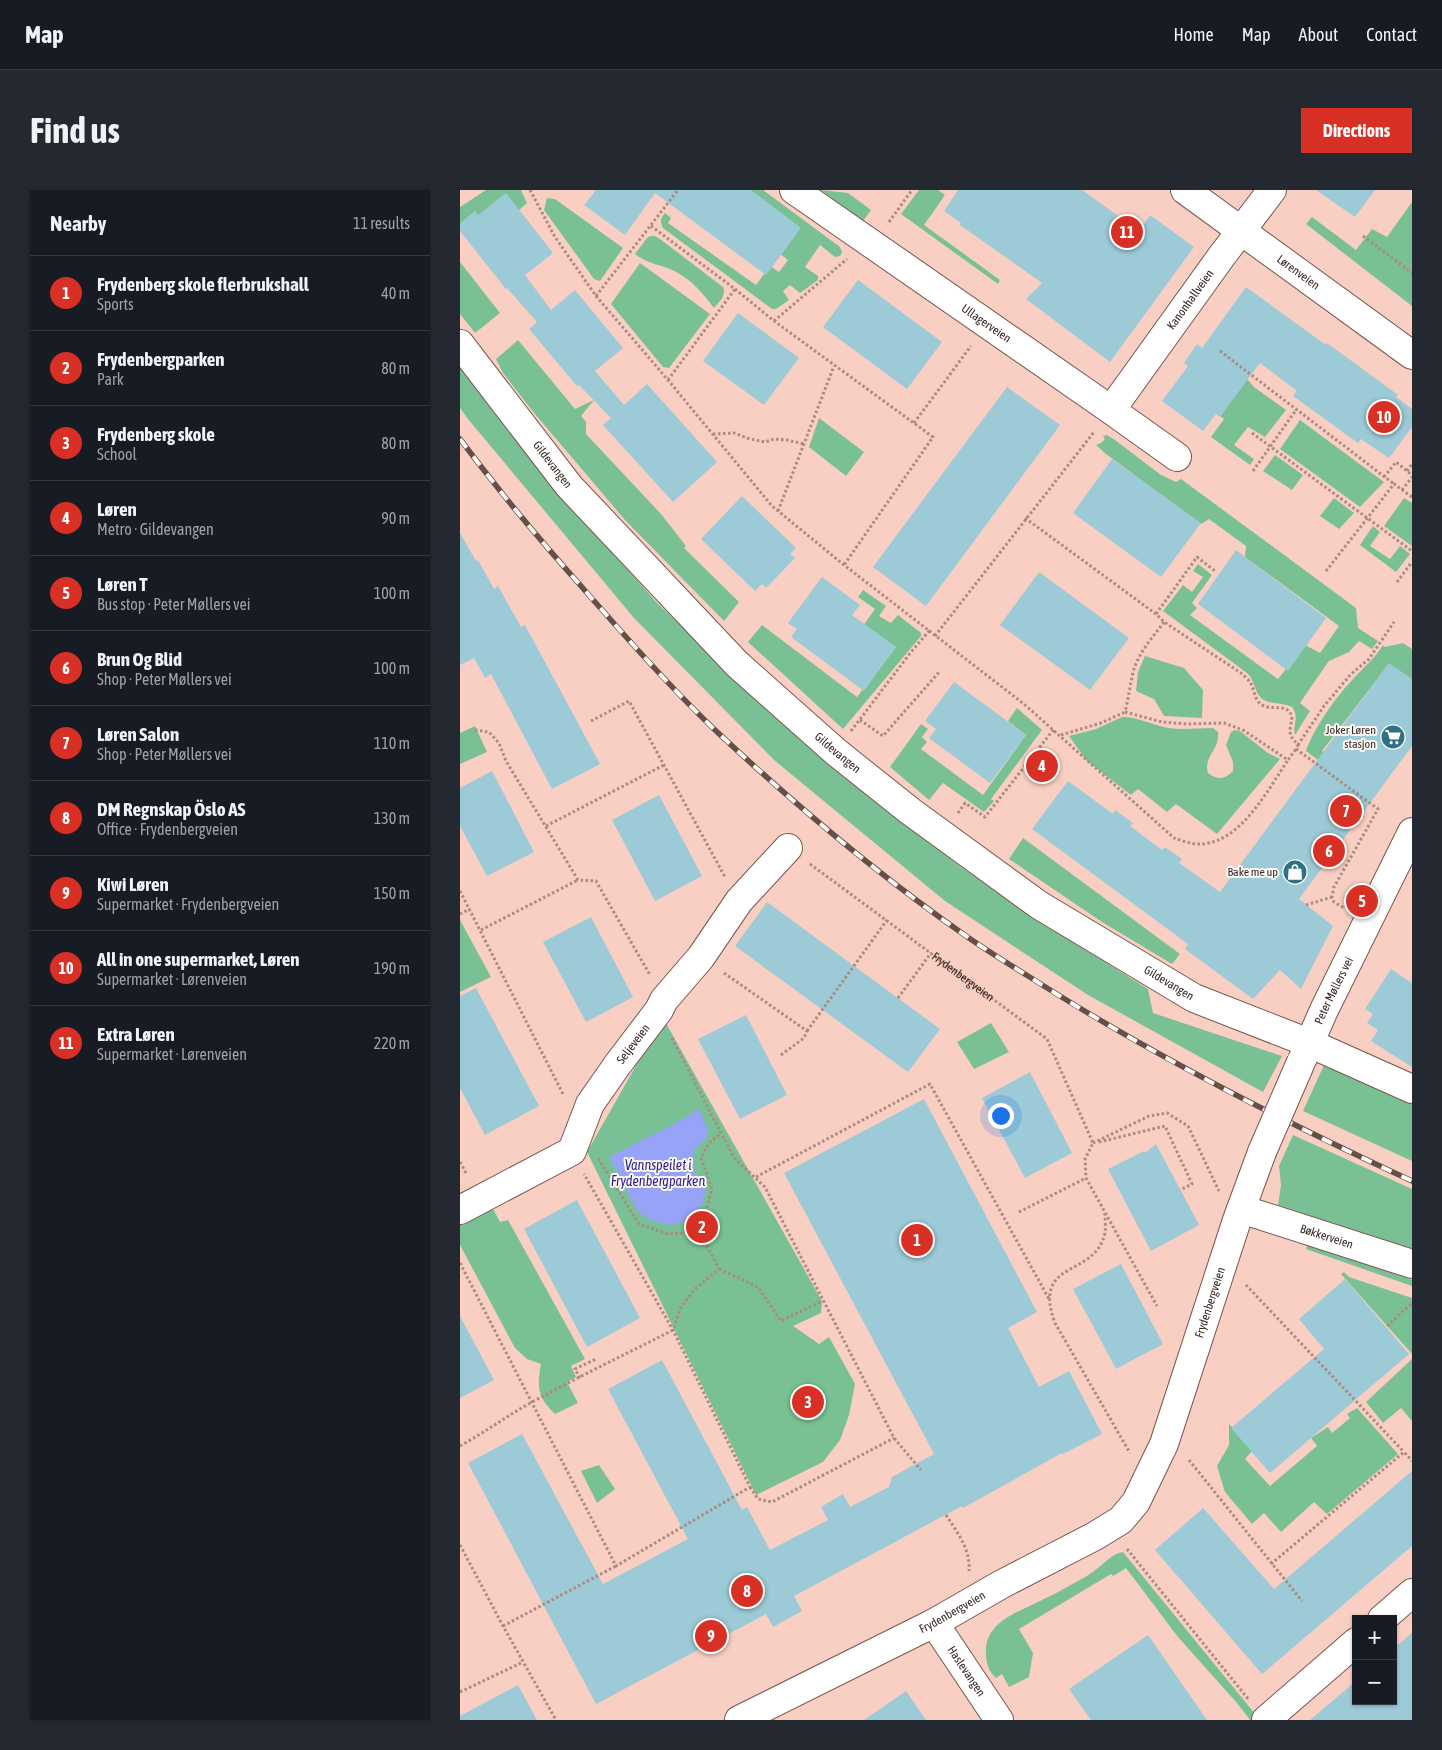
<!DOCTYPE html>
<html lang="en">
<head>
<meta charset="utf-8">
<style>
	body { margin:0; font-family:"Asap Condensed",sans-serif; background:#242831; color:#f1f3f6 }
	.controls { position:absolute; right:15px; bottom:15px; display:grid; overflow:hidden; border-radius:0px; box-shadow:0 1px 4px #0004 }
	.controls button { width:45px; height:45px; display:grid; place-items:center; padding:0; border:0; border-bottom:1px solid #363941; background:#171b24; color:#f1f3f6; font:25px sans-serif }
	.you { position:absolute; left:540px; top:925px; width:18px; height:18px; margin:-12px; border:4px solid #fff; border-radius:50%; background:#1a73e8; box-shadow:0 0 0 8px #1a73e833 }
	.badge { display:grid; place-items:center; width:32px; height:32px; border-radius:50%; background:#d93025; color:#fff; font-size:16px; font-weight:700 }
	.pin { position:absolute; translate:-50% -50%; border:2px solid #fff; box-shadow:0 1px 5px #0006 }
	.list { margin:0; padding:0; list-style:none }
	h2 { display:flex; justify-content:space-between; align-items:center; height:65px; margin:0; padding:0 20px; font-size:21px }
	h2 small { font-size:16px; font-weight:400; color:#9ea1a6 }
	.list li { display:grid; grid-template-columns:32px 1fr auto; gap:15px; align-items:center; box-sizing:border-box; height:75px; padding:0 20px; border-top:1px solid #363941 }
	.list b { display:block; font-size:19px; white-space:nowrap }
	.list p { margin:0; font-size:16px; white-space:nowrap; color:#9ea1a6 }
	.list em { font-size:16px; font-style:normal; color:#9ea1a6 }
	.map { position:relative; flex:none; width:952px; height:1530px; overflow:hidden; border-radius:0px }
	header { display:flex; align-items:center; gap:30px; box-sizing:border-box; height:70px; padding:0 25px; background:#171b24; border-bottom:1px solid #363941 }
	header strong { font-size:24px }
	nav { display:flex; gap:28px; margin-inline-start:auto; font-size:18px }
	.intro { display:flex; align-items:center; justify-content:space-between; box-sizing:border-box; height:120px; padding:0 30px }
	h1 { margin:0; font-size:35px }
	.button { padding:12px 22px; border-radius:0px; background:#d93025; color:#fff; font-size:18px; font-weight:700 }
	main { display:flex; gap:30px; padding:0 30px }
	aside { flex:1; background:#171b24; border-radius:0px; box-shadow:0 1px 4px #0004 }
	.map>svg:first-child { display:block }
	.green { fill:#79c194 }
	.water { fill:#96a3f7 }
	.building { fill:#9ccad6 }
	.lines { fill:none; stroke-linecap:round; stroke-linejoin:round }
	.minor-casing { stroke:#79554b; stroke-width:30 }
	.path { stroke:#aa8a81; stroke-width:3; stroke-dasharray:2.5 2.5; stroke-linecap:butt }
	.minor { stroke:#fff; stroke-width:28 }
	.rail-casing { stroke:#654f49; stroke-width:5.5 }
	.rail { stroke:#fefaf8; stroke-width:4; stroke-dasharray:11; stroke-linecap:butt }
	.minor-bridge-casing { stroke:#79554b; stroke-width:30; stroke-linecap:butt }
	.minor-bridge { stroke:#fff; stroke-width:28 }
	.labels { text-anchor:middle; stroke-width:4; stroke-linejoin:round; paint-order:stroke }
	.street-label { font-size:12px; fill:#372723; stroke:#fefaf8 }
	.poi-label { font-size:12px; fill:#372723; stroke:#fefaf8; text-anchor:end }
	.water-label { font-size:14px; font-style:italic; fill:#291a94; stroke:#fefaf8 }
</style>
</head>
<body>
<header>
<strong>Map</strong>
<nav><a>Home</a><a>Map</a><a>About</a><a>Contact</a></nav>
</header>
<div class="intro"><h1>Find us</h1><a class="button">Directions</a></div>
<main>
<aside>
<h2>Nearby<small>11 results</small></h2>
<ul class="list">
<li><span class="badge">1</span><div><b>Frydenberg skole flerbrukshall</b><p>Sports</p></div><em>40 m</em></li>
<li><span class="badge">2</span><div><b>Frydenbergparken</b><p>Park</p></div><em>80 m</em></li>
<li><span class="badge">3</span><div><b>Frydenberg skole</b><p>School</p></div><em>80 m</em></li>
<li><span class="badge">4</span><div><b>Løren</b><p>Metro · Gildevangen</p></div><em>90 m</em></li>
<li><span class="badge">5</span><div><b>Løren T</b><p>Bus stop · Peter Møllers vei</p></div><em>100 m</em></li>
<li><span class="badge">6</span><div><b>Brun Og Blid</b><p>Shop · Peter Møllers vei</p></div><em>100 m</em></li>
<li><span class="badge">7</span><div><b>Løren Salon</b><p>Shop · Peter Møllers vei</p></div><em>110 m</em></li>
<li><span class="badge">8</span><div><b>DM Regnskap Öslo AS</b><p>Office · Frydenbergveien</p></div><em>130 m</em></li>
<li><span class="badge">9</span><div><b>Kiwi Løren</b><p>Supermarket · Frydenbergveien</p></div><em>150 m</em></li>
<li><span class="badge">10</span><div><b>All in one supermarket, Løren</b><p>Supermarket · Lørenveien</p></div><em>190 m</em></li>
<li><span class="badge">11</span><div><b>Extra Løren</b><p>Supermarket · Lørenveien</p></div><em>220 m</em></li>
</ul>
</aside>
<div class="map">
<svg width="952" height="1530" viewBox="0 0 952 1530">
	<rect width="100%" height="100%" fill="#facfc3"/>
	<path class="green" d="M26 0H61L67 13 59 20 0 40V17Z
		M289 0H303L380 57 382 62 380 66 375 67 360 55 345 77 358 86V90L340 103 330 95 323 101 329 110 316 119H312L203 38C200 32 200 29 205 23L211 28 208 33 296 95 310 76 319 82 328 70 319 63Z
		M361 0 388 3 411 20 403 31Z
		M459 0H478L485 5 464 35 540 90 538 94 441 24Z
		M87 8 95 9 163 58 140 91 134 89 84 20Z
		M952 12V116L846 34 852 27 896 60 912 39 927 47Z
		M190 46H195L200 49 263 97C267 105 259 112 254 118 241 101 229 86 207 78 196 74 185 72 175 64L187 48Z
		M0 72 40 123 15 143 0 124Z
		M180 73 250 124 209 178 203 177 151 114Z
		M58 150 115 219 134 210 121 226 126 232V244L201 324 226 356 224 358 279 412 264 431 165 330 75 224 43 183 36 169Z
		M0 175 97 300 198 414 337 544 498 675 621 757 688 799 693 823 822 866 803 902 628 805 485 711 314 570 174 428 8 229 0 218Z
		M787 189 794 197 826 220 805 247 788 237 774 255 794 269 790 275 751 247 764 229 760 226Z
		M359 228 404 262 386 286 349 257Z
		M840 230 924 292 900 317 820 259Z
		M647 245 655 250 701 285 716 292 721 289 896 418 898 438 918 451 912 459 899 451 889 462 869 471 866 475 840 513 850 521 835 545C832 535 840 528 832 517 822 512 809 515 801 508 794 501 795 490 787 483L703 421 723 395 732 402 743 387 733 381 738 374 752 385 732 413 737 418 730 425 818 489 845 455 860 463 879 436 785 367 786 356 749 329 741 334 646 264 636 255 641 253 645 249 643 246Z
		M815 265 843 285 832 300 803 281Z
		M874 308 894 323 879 339 860 326Z
		M944 308 952 313V356L924 336Z
		M913 336 920 342 910 356 930 369 940 356 950 364 936 382 900 355Z
		M403 400 426 416 419 426 431 433 438 425 461 443V446L383 539 288 452 302 435 397 507 436 457 403 436 415 419 398 407Z
		M943 453 952 459V491L928 475 862 561 918 601 912 610 846 561C853 539 878 504 895 487 905 476 915 468 923 455L925 457Z
		M685 466 724 478 743 500 742 528 704 526 694 509 676 501 678 482Z
		M557 518 582 540 531 609 534 611 524 622 483 593 469 610 430 577 461 534 468 539 462 547 467 552 461 559 523 605 566 545 548 531Z
		M662 527C679 527 692 535 709 538 724 540 737 538 753 538L758 542C760 560 743 566 748 583 757 590 765 590 773 581V572L766 555 771 542 775 540 780 541 808 563 820 569 757 644 716 614 707 622 678 599 671 605 626 570 609 546 636 539Z
		M15 536 27 562 0 574V543Z
		M563 648 720 764 712 774 642 732 549 669Z
		M0 730 31 787 0 802Z
		M203 828 362 1111 361 1123 333 1136 359 1154 369 1147 395 1194 389 1225 380 1250 363 1272 296 1305 127 962Z
		M531 833 549 862 514 879 497 852Z
		M871 873 902 890 952 913V971L843 921 864 875Z
		M833 945 952 999V1060L818 1015 821 995 819 976Z
		M30 1013 40 1032 48 1030 125 1169 111 1176 116 1187 107 1192 118 1213 95 1224C77 1207 77 1197 81 1174L67 1169 55 1158 0 1055V1029Z
		M848 1054 952 1090V1096L846 1059Z
		M884 1082 889 1087 952 1108V1164L881 1084Z
		M952 1169V1231L941 1218 923 1233 906 1212Z
		M897 1218 938 1264 867 1324 854 1312 821 1342 804 1323 792 1334 765 1302 757 1276 769 1255V1234L793 1260 785 1269 810 1296 857 1256 851 1248 868 1237 872 1243 890 1228 887 1224Z
		M139 1275 155 1299 137 1313 121 1281Z
		M663 1362 800 1530H790L777 1513 718 1447 666 1378 653 1386 651 1384 559 1439 573 1463 569 1487 549 1497 542 1484 536 1488C529 1482 526 1473 526 1464 524 1432 557 1423 580 1411 593 1405 605 1398 618 1391 623 1388 629 1385 634 1381 644 1374 651 1364 663 1362Z"/>
	<path class="water" d="M239 919 247 937V947L235 960 233 971 234 979 246 1002 242 1015 233 1025 221 1033 207 1035 190 1030 178 1022 149 967 214 934Z"/>
	<path class="building" d="M136 0H291L341 38 306 85 195 3 165 45 124 15Z
		M498 0H622L679 41 690 25 734 57 650 172 566 109 582 93 500 35 501 33 484 21Z
		M856 0H915L895 27Z
		M46 3 93 63 65 85 91 120 115 100 163 158 135 181 164 215 187 194 257 272 213 312 143 235 151 228 119 195 117 196 69 139 77 132 47 98 46 99 0 41V33L15 21 18 25Z
		M398 90 482 152 447 199 363 137Z
		M786 97 866 155 867 153 938 205 936 207 952 219V237L929 268 901 249 898 253 833 206 837 201 800 173 760 227 756 224 743 241 702 211 728 176 724 173 737 154 742 158Z
		M278 123 339 168 304 215 243 171Z
		M547 197 600 235 466 416 413 377Z
		M652 269 741 333 701 387 613 323Z
		M282 306 336 358 330 364 335 368 306 398 302 394 295 401 241 349Z
		M0 343 16 371 18 370 34 399 38 396 61 437 65 435 140 574 92 599 31 484 25 488 14 468 0 475Z
		M776 360 866 428 828 481 738 414Z
		M579 382 669 448 630 500 540 435Z
		M362 387 400 415 392 425 436 457 404 501 331 447 337 439 328 433Z
		M929 473 952 489V556L839 709 873 736 841 799 820 780 793 809 725 759 728 754 572 639 608 591 653 624 655 620 673 633 670 636 702 660 705 657 722 669 719 673 760 702Z
		M494 492 566 545 530 593 469 548 476 539 465 531Z
		M32 581 74 662 27 686 0 636V598Z
		M199 605 242 686 195 711 152 630Z
		M307 712 480 839 448 882 275 756Z
		M131 727 173 807 126 832 83 752Z
		M931 779 952 793V877L911 851 918 840 907 833 913 824 905 819Z
		M16 798 79 916 25 945 0 898V806Z
		M286 825 327 905 280 929 238 849Z
		M570 882 612 963 565 988 522 908Z
		M464 909 577 1122 548 1138 579 1197 609 1181 642 1244 603 1264 602 1263 503 1318 502 1316 334 1406 342 1421 313 1437 306 1424 136 1514 8 1273 62 1244 143 1394 228 1349 148 1199 202 1170 282 1320 287 1317 310 1360 368 1330 361 1317 383 1304 390 1317 429 1297 432 1287 474 1264 324 983Z
		M696 954 739 1035 691 1061 648 979 684 961 685 963Z
		M117 1010 180 1128 127 1157 64 1039Z
		M661 1074 703 1154 656 1179 613 1099Z
		M885 1089 949 1164 810 1283 771 1238 864 1159 839 1129Z
		M0 1126 34 1190 0 1208Z
		M952 1281V1356L802 1484 695 1360 743 1318 814 1399Z
		M952 1443V1530H850L896 1491V1511H933V1459Z
		M688 1445 747 1530H631L609 1499Z
		M58 1495 77 1530H0V1526Z
		M446 1501 466 1530H404Z"/>
	<g class="lines">
		<defs>
			<g id="minor">
				<path id="s2" d="M334 0 651 220 717 267"/>
				<path id="s3" d="M725 0 952 165"/>
				<path id="s4" d="M0 154 109 296 277 474 376 562 450 621 579 715 734 808 849 853 952 899"/>
				<path id="s5" d="M651 220 761 67 812 0"/>
				<path id="s6" d="M843 868 864 820 952 642"/>
				<path id="s7" d="M781 1019 952 1074"/>
				<path id="s8" d="M0 1020 112 961 130 914 158 874 199 820 204 810 241 767 279 711 328 658"/>
				<path d="M922 1429 952 1403"/>
				<path id="s9" d="M474 1433 539 1530"/>
				<path id="s10" d="M279 1530 474 1433 542 1394 635 1346 661 1330 676 1312 704 1254 777 1030 802 962"/>
				<path d="M806 1530 896 1452"/>
			</g>
		</defs>
		<use href="#minor" class="minor-casing"/>
		<g class="path">
			<path d="M70 0 95 47 136 106 208 190 312 316 384 375 564 514 714 648C721 650 730 654 737 654 779 656 807 601 828 570"/>
			<path d="M429 32 452 0"/>
			<path d="M191 36 275 99 314 131 473 247 384 375"/>
			<path d="M903 46 952 83"/>
			<path d="M136 106 218 0"/>
			<path d="M314 131 387 69"/>
			<path d="M760 161 934 294"/>
			<path d="M208 190 275 99"/>
			<path d="M454 233 511 156"/>
			<path d="M792 243 952 361"/>
			<path d="M253 244 274 243 290 249 305 252 314 249 327 250 344 254"/>
			<path d="M793 281 836 220"/>
			<path d="M947 281 952 274"/>
			<path d="M924 287 936 272 952 285"/>
			<path d="M942 300 952 287"/>
			<path d="M318 321 374 176"/>
			<path d="M565 328 696 424 704 432 781 483C784 486 788 489 790 492 795 500 794 512 804 516 814 520 828 513 832 527 830 542 827 543 838 555L836 559 918 619 874 697 872 707 874 712 884 718"/>
			<path d="M866 381 934 294 952 307"/>
			<path d="M937 392 952 372"/>
			<path d="M696 424 737 367 755 381"/>
			<path d="M704 432C693 447 680 461 674 479 670 493 669 507 665 522L702 532 727 534 764 533 783 540 828 570 836 559"/>
			<path d="M475 446 634 242"/>
			<path d="M400 530 423 546 480 481"/>
			<path d="M131 531 169 511 265 687"/>
			<path d="M15 540 29 542 39 553 46 571 118 690 136 691 190 785"/>
			<path d="M391 541 451 462 469 441 470 442"/>
			<path d="M601 545 641 533 665 522"/>
			<path d="M838 555 864 516 891 484 909 469 934 432"/>
			<path d="M498 623 505 613 525 627 594 539"/>
			<path d="M86 636 204 575"/>
			<path id="s1" d="M350 674 587 849 633 953 625 969 626 988 697 1116"/>
			<path d="M0 701 104 906"/>
			<path d="M846 715 872 707"/>
			<path d="M0 724 10 719"/>
			<path d="M21 740 118 690"/>
			<path d="M264 783 347 841 344 848 321 865"/>
			<path d="M438 808 471 763"/>
			<path d="M347 841 427 730"/>
			<path d="M212 848 261 943 275 969 305 997 434 1248 461 1280"/>
			<path d="M639 952 705 936 732 994 720 1000"/>
			<path d="M633 953 689 926 707 923 728 936 759 1001"/>
			<path d="M0 972 7 985"/>
			<path d="M296 987 470 894 589 1109"/>
			<path d="M559 1022 626 988"/>
			<path d="M645 1023C645 1029 646 1037 645 1043 635 1089 571 1068 595 1133L670 1263"/>
			<path d="M240 1042 252 999 241 968 249 953 261 943"/>
			<path d="M0 1073 156 1376 290 1297 213 1140 124 984"/>
			<path d="M259 1079 298 1097 321 1131 362 1111"/>
			<path d="M786 1095 944 1262"/>
			<path d="M927 1136 952 1113"/>
			<path d="M120 1188 115 1179 136 1169"/>
			<path d="M0 1256C25 1242 47 1226 72 1212 118 1187 166 1164 213 1140L221 1117 235 1099 259 1079 240 1042 208 1044 179 1034 138 968"/>
			<path d="M729 1270 842 1411"/>
			<path d="M290 1297 298 1309 312 1312 434 1248"/>
			<path d="M486 1325C497 1342 511 1360 509 1381"/>
			<path d="M0 1355 43 1436 96 1530"/>
			<path d="M667 1359 789 1510"/>
			<path d="M811 1374 944 1262 952 1271"/>
			<path d="M43 1436 156 1376"/>
			<path d="M0 1502 63 1472"/>
		</g>
		<use href="#minor" class="minor"/>
		<defs>
			<path id="rail" d="M0 249C38 300 79 349 121 396 164 445 208 495 255 540 334 614 417 684 506 746 526 760 547 773 568 786 690 864 820 930 952 991"/>
		</defs>
		<use href="#rail" class="rail-casing"/>
		<use href="#rail" class="rail"/>
		<defs>
			<path id="minor-bridge" d="M802 962 841 872"/>
		</defs>
		<use href="#minor-bridge" class="minor-bridge-casing"/>
		<use href="#minor-bridge" class="minor-bridge"/>
	</g>
	<defs>
		<symbol id="supermarket-disc" viewBox="-11 -11 22 22"><circle r="9.5" fill="#2d7182" stroke="#fefaf8"/><path d="M-6-5.5h2.5l.6 2H6L4.5 2H-2.5L-4.4-4H-6ZM-1.5 3.2a1.3 1.3 0 1 0 .1 0ZM3 3.2a1.3 1.3 0 1 0 .1 0Z" fill="#fff"/></symbol>
		<symbol id="shop-disc" viewBox="-11 -11 22 22"><circle r="9.5" fill="#2d7182" stroke="#fefaf8"/><path d="M-5-2.5h2.3a2.7 3.5 0 0 1 5.4 0H5L5.5 6h-11ZM-1.5-2.5h3a1.5 2.3 0 0 0-3 0Z" fill="#fff"/></symbol>
	</defs>
	<g fill-rule="evenodd">
		<use href="#supermarket-disc" x="919" y="533" width="28" height="28"/>
		<use href="#shop-disc" x="821" y="668" width="28" height="28"/>
	</g>
	<g class="labels">
		<g class="street-label">
			<text dy="4" stroke="none"><textPath href="#s3" startOffset="140">Lørenveien</textPath></text>
			<text dy="4" stroke="none"><textPath href="#s5" startOffset="136">Kanonhallveien</textPath></text>
			<text dy="4" stroke="none"><textPath href="#s2" startOffset="234">Ullagerveien</textPath></text>
			<text dy="4" stroke="none"><textPath href="#s4" startOffset="152">Gildevangen</textPath></text>
			<text dy="4" stroke="none"><textPath href="#s4" startOffset="558">Gildevangen</textPath></text>
			<text dy="4" stroke="none"><textPath href="#s1" startOffset="190">Frydenbergveien</textPath></text>
			<text dy="4" stroke="none"><textPath href="#s4" startOffset="962">Gildevangen</textPath></text>
			<text dy="4" stroke="none"><textPath href="#s6" startOffset="74">Peter Møllers vei</textPath></text>
			<text dy="4" stroke="none"><textPath href="#s8" startOffset="251">Seljeveien</textPath></text>
			<text dy="4" stroke="none"><textPath href="#s7" startOffset="90">Bøkkerveien</textPath></text>
			<text dy="4" stroke="none"><textPath href="#s10" startOffset="668">Frydenbergveien</textPath></text>
			<text dy="4" stroke="none"><textPath href="#s10" startOffset="239">Frydenbergveien</textPath></text>
			<text dy="4" stroke="none"><textPath href="#s9" startOffset="58">Haslevangen</textPath></text>
		</g>
		<g class="poi-label">
			<text x="916" y="544">Joker Løren<tspan x="916" dy="14">stasjon</tspan></text>
			<text x="818" y="686">Bake me up</text>
		</g>
		<g class="water-label">
			<text x="198" y="980">Vannspeilet i<tspan x="198" dy="16">Frydenbergparken</tspan></text>
		</g>
	</g>
</svg>
<div class="controls">
<button>+</button>
<button>−</button>
</div>
<div class="you"></div>
<div class="pin badge" style="left:457px;top:1050px">1</div>
<div class="pin badge" style="left:242px;top:1037px">2</div>
<div class="pin badge" style="left:348px;top:1212px">3</div>
<div class="pin badge" style="left:582px;top:576px">4</div>
<div class="pin badge" style="left:902px;top:711px">5</div>
<div class="pin badge" style="left:869px;top:661px">6</div>
<div class="pin badge" style="left:886px;top:621px">7</div>
<div class="pin badge" style="left:287px;top:1401px">8</div>
<div class="pin badge" style="left:251px;top:1446px">9</div>
<div class="pin badge" style="left:924px;top:227px">10</div>
<div class="pin badge" style="left:667px;top:42px">11</div>
</div>
</main>
</body>
</html>
